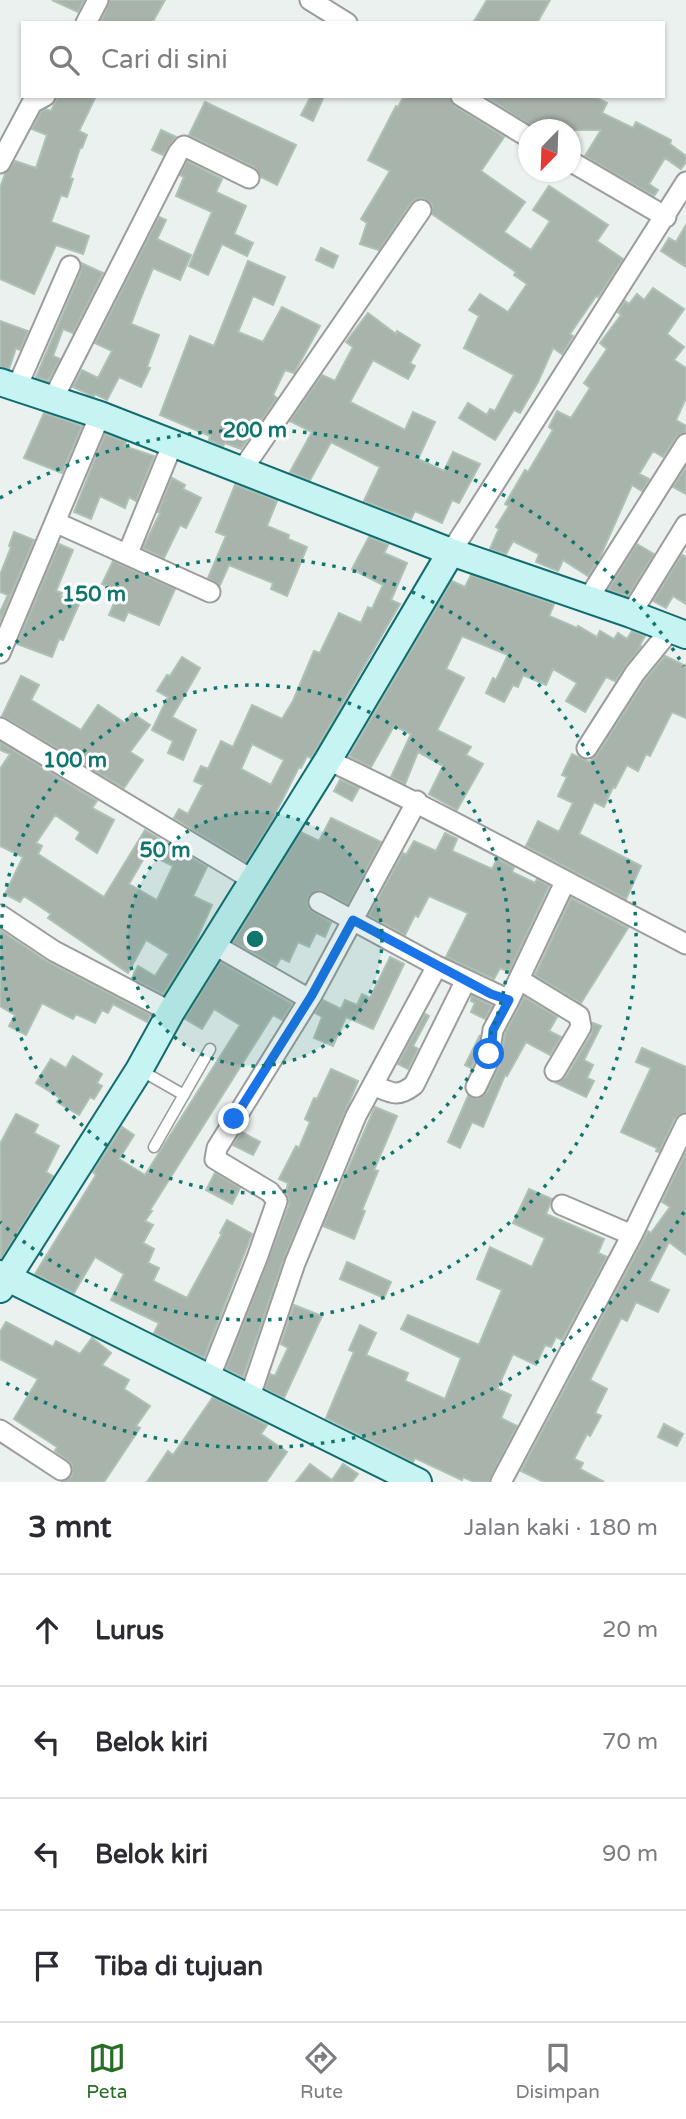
<!DOCTYPE html>
<html lang="id">
<head>
<meta charset="utf-8">
<style>
	body { margin:0; font-family:"Varela Round",sans-serif; background:#f2f2f3; color:#2b2b33 }
	.compass { position:absolute; left:518px; top:119px; width:63px; height:63px; border-radius:50%; background:#fff; box-shadow:0 2px 5px #0004; rotate:203deg }
	.stop { position:absolute; width:21px; height:21px; margin:-16px; border:5px solid #1a73e8; border-radius:50%; background:#fff }
	.stop.end { background:#1a73e8; border-color:#fff; box-shadow:0 2px 7px #0008 }
	.list { margin:0; padding:0; list-style:none }
	h2 { display:flex; justify-content:space-between; align-items:center; height:91px; margin:0; padding:0 28px; font-size:30px }
	h2 small { font-size:23px; font-weight:400; color:#7c7c81 }
	.list li { display:grid; grid-template-columns:46px 1fr auto; gap:21px; align-items:center; box-sizing:border-box; height:112px; padding:0 28px; border-top:2px solid #e1e1e2 }
	.list b { display:block; font-size:26px; white-space:nowrap }
	.list em { font-size:23px; font-style:normal; color:#7c7c81 }
	.icon { flex:none; width:38px; height:38px; fill:none; stroke:currentColor; stroke-width:2; stroke-linecap:round; stroke-linejoin:round }
	.map { position:relative; flex:none; width:686px; height:1482px; overflow:hidden }
	.search { position:absolute; background:#fff; box-shadow:0 2px 5px #0004; left:21px; right:21px; top:21px; height:77px; display:flex; align-items:center; gap:18px; box-sizing:border-box; padding:0 24px; border-radius:0px; color:#7c7c81; font-size:26px }
	.sheet { height:539px; background:#fff }
	nav { display:flex; justify-content:space-around; align-items:center; box-sizing:border-box; height:98px; border-top:2px solid #e1e1e2; background:#fff; font-size:19px; color:#7c7c81 }
	nav a { display:grid; justify-items:center; gap:4px }
	nav .on { color:#266d26 }
	.map>svg:first-child { display:block }
	.building { fill:#a8b3ac; stroke:#adc1b5; stroke-width:2; fill-rule:evenodd }
	.lines { fill:none; stroke-linecap:round; stroke-linejoin:round }
	.lane-casing { stroke:#9c9c9c; stroke-width:13 }
	.street-casing { stroke:#9c9c9c; stroke-width:23 }
	.secondary-casing { stroke:#116c70; stroke-width:30 }
	.lane { stroke:#fff; stroke-width:10 }
	.street { stroke:#fff; stroke-width:19 }
	.secondary { stroke:#c5f4f3; stroke-width:26 }
	.route { stroke:#1a73e8; stroke-width:9 }
	.ring { fill:none; stroke:#0f766e; stroke-width:3.5; stroke-dasharray:3.5 7 }
	.centre { fill:#0f766e; stroke:#fff; stroke-width:3.5 }
	.ring-label { font-size:21px; text-anchor:middle; font-weight:bold; fill:#0f766e; stroke:#fff; stroke-width:6; stroke-linejoin:round; paint-order:stroke }
</style>
</head>
<body>
<div class="map">
<svg width="686" height="1482" viewBox="0 0 686 1482">
	<rect width="100%" height="100%" fill="#eaf1ee"/>
	<path class="building" d="M52 0H84L78 12Z
		M110 0H165L152 23H100Z
		M487 0H550L537 23H473Z
		M58 96H96L79 131 87 135 82 148H80L70 178 73 179 67 197 61 195 51 222 89 236 83 254 56 245 34 294 0 279V188L5 174 15 161 36 168 47 135 32 129 41 112 46 109 51 111Z
		M311 96H324L313 121 301 115Z
		M404 96H449L455 106 504 137 481 171 525 202 504 232 531 250 550 221 533 210 549 186 608 225 597 241 623 259 598 297 596 296 570 334 573 336 562 354 553 348 538 382 520 413 514 410 495 440 459 418 468 403 487 415 490 409 495 411 514 375 464 348 479 316 469 310 480 294 508 312 527 284 514 275 516 272 432 214V204L423 198 416 199 411 203 379 250 360 244 367 223 361 219 390 171 368 160 396 106 398 107Z
		M489 96H593L607 103 602 113 633 128 636 122 671 140 670 144 686 156V162L681 169 665 158 649 184 658 190 654 196 585 156 601 130H537L488 98Z
		M205 102 296 145 277 185 261 177 254 167 189 135Z
		M161 130 176 137 163 155 152 150Z
		M187 161 222 179 216 192 246 206 234 234 253 243 247 256 222 244 208 275 189 266 212 212 176 196 184 177 180 175Z
		M159 217 166 220 157 239 191 255 180 280 153 268 140 300 131 324 159 335 147 367 150 368 141 387 119 377 107 400 95 394 94 396 90 395 73 387 82 370 98 378 112 351 95 343Z
		M686 225V267L661 251 669 238 676 242Z
		M321 248 338 256 333 268 316 260Z
		M248 261 285 277 273 305 253 296 238 332 263 342 282 307 320 326 294 373 285 370 273 395 277 398 241 449 225 443 223 446 209 440 210 436 160 415 190 336 214 346Z
		M81 263 103 273 73 333 63 329 53 356 60 359 48 381 36 377 81 271Z
		M653 288 684 309 667 334 684 347 674 360 686 368V398L676 420 686 426V432L676 437 663 457 653 451 639 474 649 479 642 491 632 485 600 557 588 576 563 560 558 571 536 562 539 554 513 541 506 554 490 549 499 529 496 527 509 506 505 504 525 470 528 472 553 430 549 427 557 411 571 418 590 388 584 383 607 349 600 343 621 315 618 312 625 301 629 304 637 294 644 300Z
		M368 313 396 334 397 331 420 345 410 363 415 366 408 379 373 360 350 402 405 430 413 412 435 422 418 459 444 471 453 452 480 464 459 503 452 500 442 523 415 511 411 519 364 501 380 467 331 442 310 480 290 472 312 432 290 421 322 375 335 381 353 347 346 342Z
		M0 321 28 331 20 350 16 348 9 369 0 367Z
		M44 413 82 426 62 473 24 458Z
		M105 434 126 442 124 446 154 456 136 501 129 497 125 508 100 496 91 519 74 512Z
		M686 467V494L673 487Z
		M172 478 185 485 183 489 201 498 186 528 180 525 164 558 143 548 160 513 158 512Z
		M235 485 277 501 267 526 289 535 288 539 307 547 287 596 271 589 273 583 229 565 220 585 208 578 226 536 216 532Z
		M14 532 34 540 0 621V612L8 595 0 592V575L11 547 9 546Z
		M369 537 388 545 384 553 407 563 391 600 400 604 311 758 307 756 301 768 299 767 273 818 246 862 174 818 179 809 188 814 203 785 194 781 201 766 208 769 221 741 233 747 252 705 282 719 293 701 314 651 320 653 339 613 361 623 368 607 372 609 383 585 352 569ZM252 744 284 760 271 785 241 769Z
		M59 544 73 550 56 591 62 593 60 596 79 604 63 640 59 639 52 657 17 644Z
		M637 544 654 554 628 596 608 590Z
		M682 555 686 557V604L673 596 666 608 653 601Z
		M113 561 175 589 159 625 128 612 124 621 109 615 119 592 102 584Z
		M471 575 554 604 549 616 577 628 578 626 597 637 600 631 614 639 618 633 627 639 632 631 645 636 640 645 641 646 615 681 606 677 585 712 566 701 577 683 553 669 546 685 523 675 518 687 513 685 504 702 486 693 493 678 496 680 508 655 462 636 446 669 464 678 437 730 471 747 466 755 483 764 457 810 429 794 443 766 418 752 405 784 391 777 411 734 394 726 371 767 349 756 452 581 465 587Z
		M665 656 686 666V718L672 712 650 756 646 754 638 771 627 765 615 788 613 787 604 807 594 802 579 834 641 866 626 899 526 846 538 821 559 832 573 803 558 796 567 777 562 775 572 754 589 762 597 755 645 680Z
		M182 657 200 668 172 717 196 730 183 760 168 753 173 741 152 730 168 697 157 691 167 675 170 676Z
		M21 676 39 685 31 700 81 730 98 705 125 723 132 713 150 725 130 752 143 760 124 788 2 716Z
		M0 742 97 801 92 808 114 820 97 853 76 839 80 832 55 815 36 843 42 846 38 854 104 897 145 830 207 867 193 896 212 905 195 943 163 994 132 978 138 966 155 976 169 954 146 940 128 973 48 918 51 914 24 896 20 902 5 894 23 857 0 846V769L10 754 0 750ZM147 853 173 866 157 900 129 884Z
		M340 780 359 788 352 801 334 791Z
		M331 818 381 842 348 904 319 890 309 896 307 903 309 909 331 923 325 937 316 933 309 947 298 942 289 962 281 958 276 966 233 942 301 832 319 841Z
		M445 833 457 839 452 851 492 869 497 859 514 867 512 872 535 883 537 879 549 886 509 972 500 968 494 979 446 957 468 913 429 896 418 917 415 915 405 935 369 915 403 853 406 855 414 841 436 851Z
		M571 898 628 928 581 1003 535 975Z
		M0 930 48 962 151 1015 147 1022 113 1004 108 1013 102 1010 95 1023 76 1014 73 1019 42 1003 26 1035 9 1026 15 1015 0 1006Z
		M390 957 404 964 373 1029 346 1017 333 1046 314 1038 322 1017 315 1013 323 1000 341 1009 345 1000 357 1005 362 994 370 998Z
		M220 962 292 1004 282 1020 273 1015 150 1210 152 1211 145 1221 153 1225 143 1243 154 1249 148 1263 159 1268 153 1281 187 1298 222 1234 220 1233 227 1220 252 1234 204 1358 154 1333 159 1323 111 1300 124 1274 95 1257 74 1293 35 1274 96 1175 93 1172 122 1127 134 1135 119 1159 145 1175 240 1025 214 1009 202 1029 185 1019Z
		M472 996 492 1006 485 1019 471 1012 475 1003 471 1001Z
		M524 997 557 1017 549 1031 561 1037 550 1055 526 1042 507 1076 505 1075 483 1127 472 1122 460 1148 448 1142 468 1096 478 1099 487 1092 500 1064 505 1034Z
		M425 1014 429 1016 413 1046 418 1049 408 1069 398 1064Z
		M593 1023 601 1026 584 1060 593 1065 587 1078 594 1081 586 1097 556 1083 566 1077 592 1033Z
		M480 1035 476 1058 471 1068 465 1065Z
		M642 1048 686 1067V1112L675 1118 659 1152 656 1151 657 1148 621 1132 651 1068 636 1062Z
		M73 1056 102 1074 97 1083 102 1086 94 1099 90 1097 79 1115 57 1102 60 1098 36 1083 51 1059 66 1068Z
		M331 1069 358 1081 284 1258 243 1377 226 1369 289 1205V1198L286 1192 288 1183 279 1179 296 1146 299 1148 310 1122 305 1119 314 1098 317 1099Z
		M375 1107 397 1116 374 1170 378 1171 362 1210 365 1211 354 1239 323 1226Z
		M16 1114 38 1125 34 1133 59 1146 46 1172 53 1176 1 1259 0 1144Z
		M242 1132 260 1142 253 1155 233 1145Z
		M686 1152V1255L669 1242 649 1281 669 1290 658 1312 636 1302 627 1321 621 1318 590 1380 607 1389 595 1413 601 1416 590 1436 587 1434 574 1459 583 1463 580 1469 604 1482H544L521 1471 648 1231 651 1233 670 1207 662 1202Z
		M215 1173 240 1188 232 1204 206 1190Z
		M529 1189 552 1199 546 1214 604 1239 598 1253 607 1257 562 1340 556 1337 551 1347 545 1345 536 1365 513 1354 497 1389 511 1395 501 1418 517 1426 489 1482H474L463 1477 462 1480 415 1458 413 1462 326 1418 354 1352 349 1350 360 1325 376 1333 366 1355 408 1373 405 1381 445 1399 461 1358 401 1329 408 1315 479 1345 502 1290 477 1279 490 1247 532 1267 545 1238 513 1223Z
		M347 1262 391 1282 384 1298 340 1279Z
		M294 1305 322 1316 284 1398 265 1389 270 1374 275 1376 288 1348 281 1344Z
		M6 1322 53 1347 56 1341 80 1354 92 1338 111 1353 102 1365 129 1380 124 1389 150 1406 136 1426 140 1428 104 1482H62L72 1476V1464L55 1451 57 1447 14 1419 38 1379 0 1359V1332Z
		M213 1397 267 1425 261 1434 287 1452 266 1482H147L168 1451 173 1455Z
		M664 1424 683 1434 677 1446 658 1437Z
		M310 1464 332 1480 343 1464 358 1474 352 1482H296Z"/>
	<g class="lines">
		<defs>
			<path id="lane" d="M142 1071 184 1095
				M154 1147 210 1049"/>
			<path id="street" d="M310 0 347 23
				M86 23 98 0
				M461 96 528 137
				M570 161 666 217
				M0 163 32 103 45 96
				M17 387 70 266
				M53 399 178 153 184 146 249 178
				M242 470 421 210
				M55 522 210 592
				M451 552 686 182
				M128 553 173 443
				M588 599 686 444
				M631 614 686 525
				M0 653 100 415
				M0 728 253 880
				M587 748 635 673 671 629
				M328 760C450 817 567 883 686 944
				M319 902 437 966 509 1000 565 882
				M0 915 54 951 171 1012
				M213 944 309 999
				M520 980 579 1016 581 1027 555 1071
				M373 1085C392 1093 397 1098 414 1085L466 980
				M476 1087 488 1062 493 1030 509 1000
				M562 1205 632 1235
				M209 1379 257 1258 277 1201 270 1192 215 1159 217 1148 312 995 417 801
				M249 1399 295 1263 356 1116 437 966
				M0 1430 61 1470
				M501 1482 632 1235 686 1124"/>
			<path id="secondary" d="M0 382 100 415 451 552 631 614 686 635
				M0 1274 418 1482
				M0 1289 139 1070 171 1012 328 760 451 552"/>
		</defs>
		<use href="#lane" class="lane-casing"/>
		<use href="#street" class="street-casing"/>
		<use href="#secondary" class="secondary-casing"/>
		<use href="#lane" class="lane"/>
		<use href="#street" class="street"/>
		<use href="#secondary" class="secondary"/>
	</g>
	<g class="lines">
		<path class="route" d="M234 1119 312 995 353 920 491 994 509 1000 493 1030 492 1045 489 1054"/>
	</g>
	<circle cx="255" cy="939" r="127" fill="#0f766e" fill-opacity=".12"/>
	<g class="ring">
		<circle cx="255" cy="939" r="127"/>
		<circle cx="255" cy="939" r="254"/>
		<path d="M0 656A381 381 0 1 1 0 1222"/>
		<path d="M684 1212A509 509 0 0 1 1 1380M0 498A509 509 0 0 1 684 666"/>
	</g>
	<circle cx="255" cy="939" r="10" class="centre"/>
	<g class="ring-label">
		<text x="255" y="437">200 m</text>
		<text x="94" y="601">150 m</text>
		<text x="75" y="767">100 m</text>
		<text x="165" y="857">50 m</text>
	</g>
</svg>
<svg class="compass" viewBox="-18 -18 36 36"><path d="M0-13l5 13h-10z" fill="#e53935"/><path d="M0 13l5-13h-10z" fill="#7c7c81"/></svg>
<div class="stop" style="left:489px;top:1054px"></div>
<div class="stop end" style="left:234px;top:1119px"></div>
<div class="search"><svg class="icon" aria-label="search" viewBox="0 0 24 24"><circle cx="10" cy="10" r="6"/><path d="M15 15l6 6"/></svg>Cari di sini</div>
</div>
<section class="sheet">
<h2>3 mnt<small>Jalan kaki · 180 m</small></h2>
<ul class="list">
<li><svg class="icon" aria-label="ahead" viewBox="0 0 24 24"><path d="M12 20V5M6 11l6-6 6 6"/></svg><div><b>Lurus</b></div><em>20 m</em></li>
<li><svg class="icon" aria-label="left" viewBox="0 0 24 24"><path d="M17 20v-9H6M10 6l-5 5 5 5"/></svg><div><b>Belok kiri</b></div><em>70 m</em></li>
<li><svg class="icon" aria-label="left" viewBox="0 0 24 24"><path d="M17 20v-9H6M10 6l-5 5 5 5"/></svg><div><b>Belok kiri</b></div><em>90 m</em></li>
<li><svg class="icon" aria-label="arrive" viewBox="0 0 24 24"><path d="M6 21V4h12l-3 4 3 4H6"/></svg><div><b>Tiba di tujuan</b></div></li>
</ul>
</section>
<nav>
<a class="on"><svg class="icon" aria-label="map" viewBox="0 0 24 24"><path d="M3 6l6-2 6 2 6-2v14l-6 2-6-2-6 2zM9 4v14M15 6v14"/></svg>Peta</a>
<a><svg class="icon" aria-label="directions" viewBox="0 0 24 24"><path d="M12 3l9 9-9 9-9-9zM9 14v-3h6M13 9l2 2-2 2"/></svg>Rute</a>
<a><svg class="icon" aria-label="saved" viewBox="0 0 24 24"><path d="M7 4h10v16l-5-4-5 4z"/></svg>Disimpan</a>
</nav>
</body>
</html>
